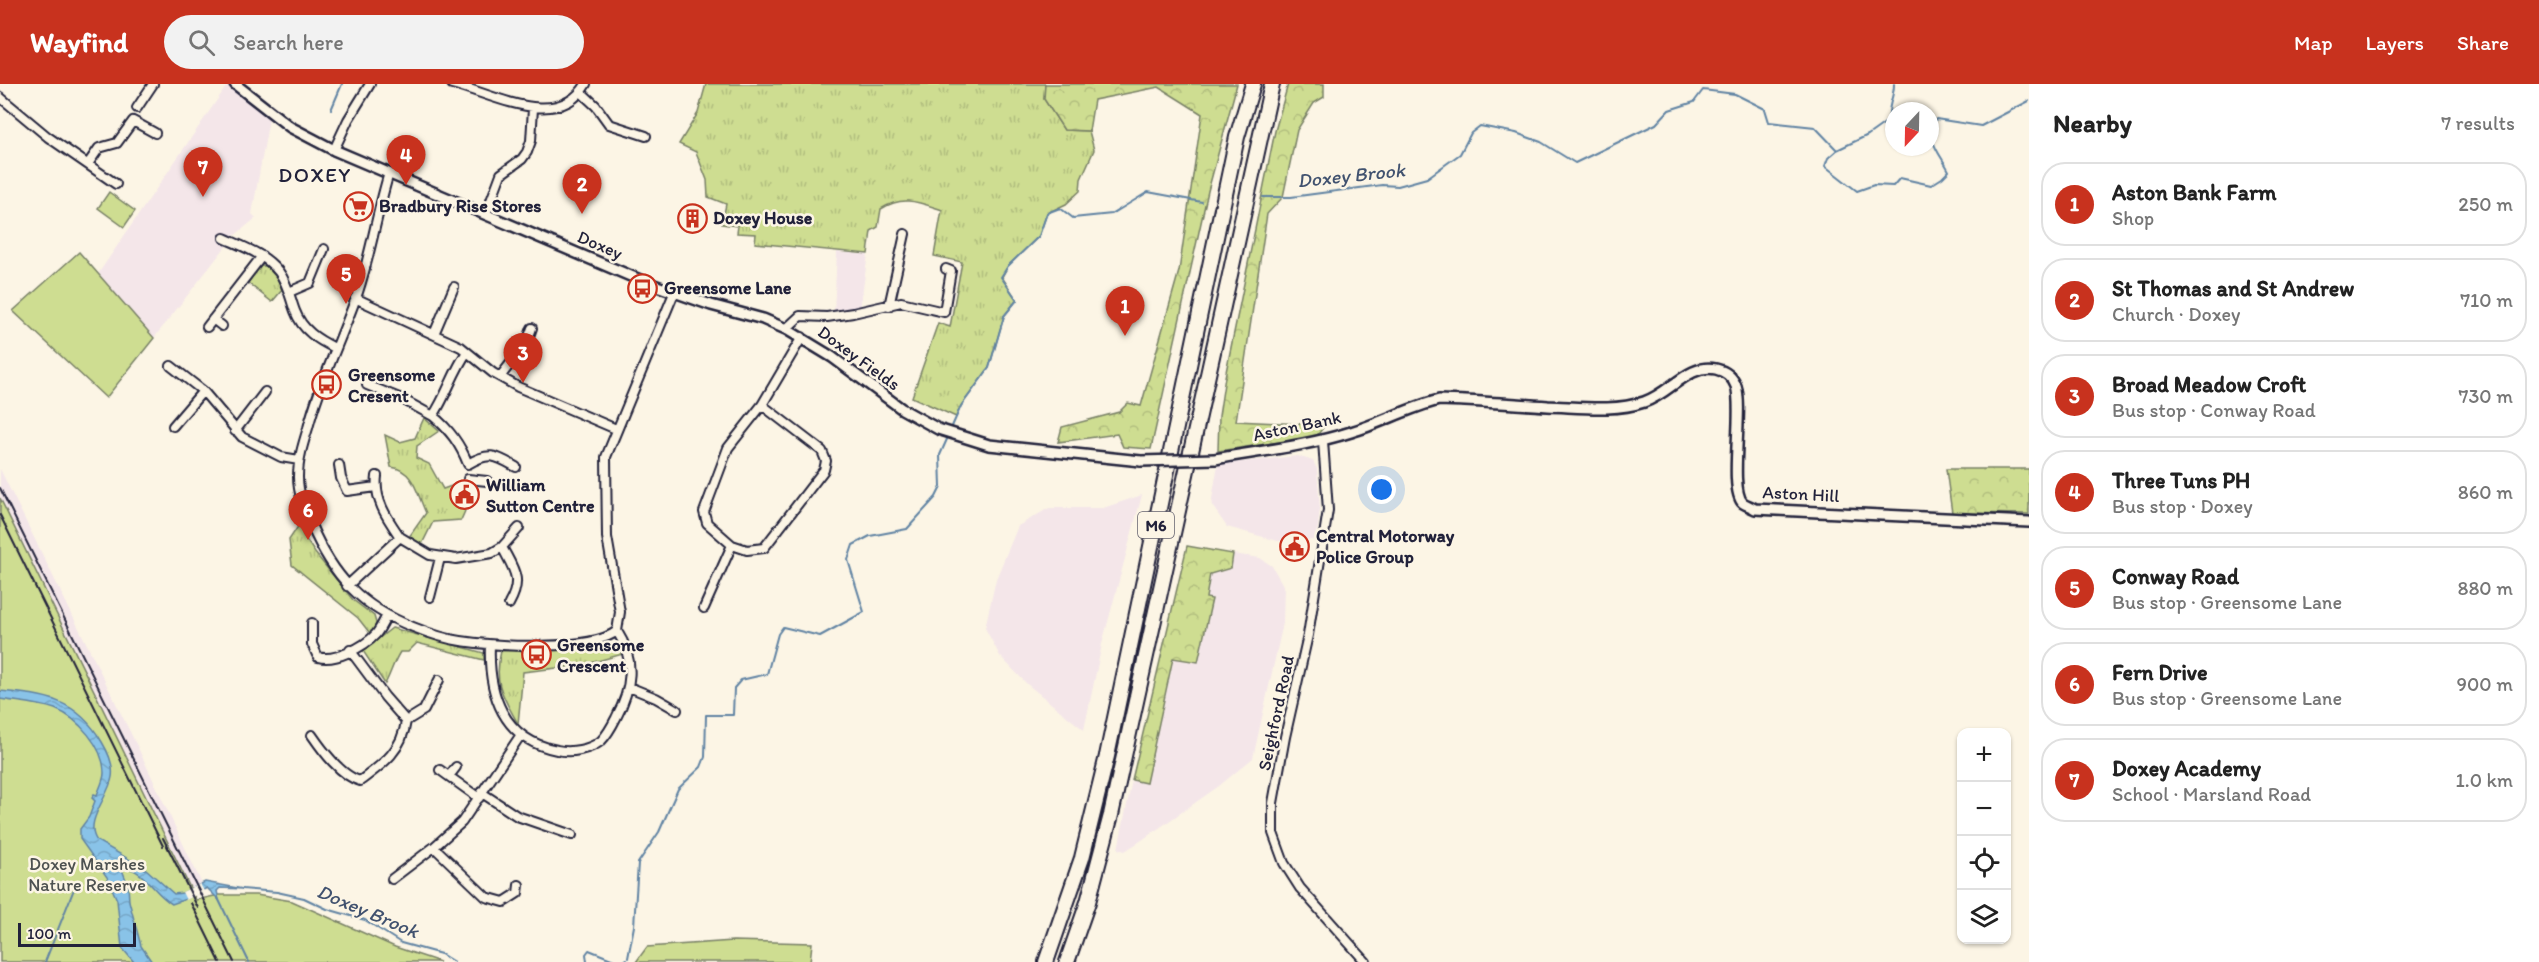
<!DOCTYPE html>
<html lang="en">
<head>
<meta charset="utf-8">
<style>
	body { margin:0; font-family:Itim,sans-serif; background:#f2f2f2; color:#222 }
	.controls { position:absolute; right:18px; bottom:18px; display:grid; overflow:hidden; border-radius:12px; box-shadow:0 2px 4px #0004 }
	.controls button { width:54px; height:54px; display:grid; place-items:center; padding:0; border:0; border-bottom:2px solid #e0e0e0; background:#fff; color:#222; font:30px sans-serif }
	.compass { position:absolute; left:1885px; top:18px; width:54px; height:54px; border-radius:50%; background:#fff; box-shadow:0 2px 4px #0004; rotate:202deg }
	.scale { position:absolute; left:18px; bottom:15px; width:118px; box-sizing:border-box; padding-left:6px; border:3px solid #22223b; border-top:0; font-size:16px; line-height:21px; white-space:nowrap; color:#22223b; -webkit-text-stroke:4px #fcf5e5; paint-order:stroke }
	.you { position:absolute; left:1382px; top:406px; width:21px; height:21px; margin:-15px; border:4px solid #fff; border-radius:50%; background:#1a73e8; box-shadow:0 0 0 9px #1a73e833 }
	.badge { display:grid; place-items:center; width:39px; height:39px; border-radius:50%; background:#c8321e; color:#fff; font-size:20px; font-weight:700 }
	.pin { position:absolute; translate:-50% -50px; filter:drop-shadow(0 2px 3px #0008) }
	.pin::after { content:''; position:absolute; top:32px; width:21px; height:18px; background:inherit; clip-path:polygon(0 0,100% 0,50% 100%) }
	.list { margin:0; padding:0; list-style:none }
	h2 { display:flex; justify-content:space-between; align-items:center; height:78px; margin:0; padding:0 24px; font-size:26px }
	h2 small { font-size:20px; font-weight:400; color:#767676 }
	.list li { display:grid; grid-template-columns:39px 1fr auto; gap:18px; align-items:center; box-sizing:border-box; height:84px; margin:0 12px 12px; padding:0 12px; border:2px solid #e0e0e0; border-radius:24px }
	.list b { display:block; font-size:22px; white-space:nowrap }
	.list p { margin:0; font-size:20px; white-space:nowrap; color:#767676 }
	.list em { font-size:20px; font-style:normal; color:#767676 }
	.icon { flex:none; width:33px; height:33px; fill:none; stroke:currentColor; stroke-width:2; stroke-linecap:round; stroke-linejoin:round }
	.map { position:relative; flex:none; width:2029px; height:878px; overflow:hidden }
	header { display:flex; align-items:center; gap:36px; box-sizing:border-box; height:84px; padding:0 30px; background:#c8321e; color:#fff }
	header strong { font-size:28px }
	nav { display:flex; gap:33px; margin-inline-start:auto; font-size:21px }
	.search { width:420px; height:54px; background:#f2f2f2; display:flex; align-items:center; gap:15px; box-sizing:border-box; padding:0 21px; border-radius:33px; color:#767676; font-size:22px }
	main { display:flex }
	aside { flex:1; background:#fff }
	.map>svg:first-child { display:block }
	.built { fill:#f4e6e9 }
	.grass { fill:url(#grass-tufts); stroke:#788066; stroke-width:1.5 }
	.forest { fill:url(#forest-crowns); stroke:#788066; stroke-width:1.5 }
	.park { fill:#cedd91; stroke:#788066; stroke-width:1.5 }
	.water { fill:url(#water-waves); stroke:#6083a3; stroke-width:1.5 }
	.pier { fill:#fcf5e5 }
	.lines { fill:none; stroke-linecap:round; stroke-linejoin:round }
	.stream { stroke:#6083a3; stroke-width:2 }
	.minor-casing { stroke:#22223b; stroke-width:12 }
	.tertiary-casing { stroke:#22223b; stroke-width:14 }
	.motorway-casing { stroke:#22223b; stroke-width:18 }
	.minor { stroke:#fcf5e5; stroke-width:8 }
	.tertiary { stroke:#fcf5e5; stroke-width:9 }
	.motorway { stroke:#fcf5e5; stroke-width:14 }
	.rail { stroke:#22223b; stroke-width:2 }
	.tertiary-bridge-casing { stroke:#22223b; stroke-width:14; stroke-linecap:butt }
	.tertiary-bridge { stroke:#fcf5e5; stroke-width:9 }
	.labels { text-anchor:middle; stroke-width:5; stroke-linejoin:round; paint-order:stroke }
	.shield { fill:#fcf5e5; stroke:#63616e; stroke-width:1.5 }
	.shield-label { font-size:16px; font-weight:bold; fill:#22223b }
	.poi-label { font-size:18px; font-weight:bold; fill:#22223b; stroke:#fcf5e5; text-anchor:start }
	.street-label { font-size:18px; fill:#22223b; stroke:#fcf5e5 }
	.park-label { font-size:18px; fill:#4d5150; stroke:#fcf5e5 }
	.water-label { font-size:20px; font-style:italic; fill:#41526f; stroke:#fcf5e5 }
	.quarter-label { font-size:21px; letter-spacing:1.5px; fill:#22223b; stroke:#fcf5e5 }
</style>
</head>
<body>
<header>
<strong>Wayfind</strong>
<div class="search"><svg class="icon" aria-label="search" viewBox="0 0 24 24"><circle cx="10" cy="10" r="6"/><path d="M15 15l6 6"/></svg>Search here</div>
<nav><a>Map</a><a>Layers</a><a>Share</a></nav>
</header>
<main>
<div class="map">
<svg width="2029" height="878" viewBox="0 0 2029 878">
	<defs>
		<pattern id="grass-tufts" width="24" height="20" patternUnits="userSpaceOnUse" patternTransform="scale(1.5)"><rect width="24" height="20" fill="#cedd91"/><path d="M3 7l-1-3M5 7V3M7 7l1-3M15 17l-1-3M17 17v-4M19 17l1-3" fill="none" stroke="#b1bd7e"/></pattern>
		<pattern id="forest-crowns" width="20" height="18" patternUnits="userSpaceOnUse" patternTransform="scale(1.5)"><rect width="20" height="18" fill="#cedd91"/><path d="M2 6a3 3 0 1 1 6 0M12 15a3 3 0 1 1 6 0" fill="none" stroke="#b1bd7e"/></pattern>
		<pattern id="water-waves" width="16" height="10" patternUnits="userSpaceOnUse" patternTransform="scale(1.5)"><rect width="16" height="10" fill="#89c3e8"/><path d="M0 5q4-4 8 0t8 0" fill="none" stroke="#76a7c8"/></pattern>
	</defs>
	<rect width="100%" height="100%" fill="#fcf5e5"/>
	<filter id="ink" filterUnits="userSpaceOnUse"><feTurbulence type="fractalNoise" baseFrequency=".0167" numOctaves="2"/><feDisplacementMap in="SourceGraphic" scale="12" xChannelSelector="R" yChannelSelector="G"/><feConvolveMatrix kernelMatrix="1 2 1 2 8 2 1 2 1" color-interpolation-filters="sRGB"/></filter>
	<g filter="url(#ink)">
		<path class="built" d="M228 0 269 35 252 130 256 134 234 152 154 254 98 190Z
			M837 168 868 170 860 225 834 228Z
			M1298 372 1313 377 1317 385 1320 424 1318 443 1314 456 1278 457 1227 443 1213 423 1212 415 1218 380Z
			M0 385 139 666 202 800 182 809 0 449Z
			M1142 411 1102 560 1084 646 1027 600 1000 572 985 544 996 495 1018 442 1049 424H1103Z
			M1233 470 1260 474 1272 482 1284 503 1283 539 1253 674 1219 702 1142 756 1125 767 1118 765 1132 696 1146 698 1174 573 1197 578 1212 515 1206 514 1210 490 1231 484Z"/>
		<path class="grass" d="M706 0H1045L1044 15 1064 46 1089 47 1094 66 1081 95 1080 107 1066 120 1047 129 1039 152 1008 182 1002 193 1017 216 1004 232 989 284 961 322 956 333 912 313 938 239 950 243 962 178 934 172 942 126C918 118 903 111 881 125L878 143 871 147 868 170 755 159 756 150 737 149 738 142 722 140 726 120 708 113 707 96 696 68 679 60 698 29Z
			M260 182H266L277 194 282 206 272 218 248 199Z
			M424 334 439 347 417 362 416 374 429 380 443 405 457 400 455 419 465 427 461 436 433 438 421 462 409 453 426 429C417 410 414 386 391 383L385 351 400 358 415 354Z
			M301 438 303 451 315 469 353 516 374 532 376 539 374 546 369 548 358 534 292 481 289 456Z
			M392 544 484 569V576L417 559 408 568H400C393 579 391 589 385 600L363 567Z
			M612 561 623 570 583 581 523 588 518 640C503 612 493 600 501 567Z"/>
		<path class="forest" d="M1045 0H1237L1208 107 1151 365 1123 363 1117 350 1058 358 1062 343 1119 328 1128 319 1141 322 1179 187 1202 30 1159 3 1094 16 1089 47 1064 46 1044 15Z
			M1288 0H1324V13L1314 19 1297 46 1283 113 1267 130 1236 337 1325 341 1316 353 1218 367 1219 332 1225 293 1275 47Z
			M1946 385H2029V430L1952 429Z
			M1187 462 1233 470 1231 484 1210 490 1206 514 1212 515 1198 578 1173 574 1146 699 1132 696Z"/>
		<path class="park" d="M109 108 135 127 124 143 98 124Z
			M79 168 154 254 106 314 13 227Z
			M0 414 196 816 219 811H256L292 817 395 863 440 878H0Z
			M733 857 812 859 810 878H636L647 863Z"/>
		<path class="water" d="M0 607C46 611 77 615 102 658 108 668 114 681 112 693 109 713 83 738 97 757L146 785 174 810 182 809 205 798 243 805 220 804 217 807 219 816 207 804 186 815 172 820C154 810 142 782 121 783L128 801 129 817 141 862 152 878H134L122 864 117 816 107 793 80 755V745L89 733 95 717 92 714 94 710 97 711C99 705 104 696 104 689 104 663 78 634 55 625 37 619 18 618 0 615Z"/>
		<path class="pier" d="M200 800 204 807 186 816 182 808Z"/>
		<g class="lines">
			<path class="stream" d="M331 26 342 0
				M1837 66 1868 51 1889 36C1887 21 1894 15 1894 0
				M1263 113H1291L1382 101 1398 102 1427 94 1460 70 1471 49 1480 42 1516 49 1541 58 1575 79 1656 40 1669 26 1694 18 1703 6 1735 10 1765 25 1769 38 1815 43 1837 66 1828 74 1825 82 1857 107 1874 101 1893 102 1900 94 1931 101 1942 94 1949 87C1940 69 1924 55 1936 35L1981 42 2029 17
				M950 347 961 322 989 284 1004 232 1017 216 1001 193 1008 182 1039 152 1047 129 1060 124 1073 134 1112 130 1148 108 1202 118
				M242 805 277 808 304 814 327 825 365 836 401 859 441 870 454 878
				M218 814 249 878
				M45 878 76 800
				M587 878 586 870 589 866 619 878
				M623 878 628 874 634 842 638 779 659 748 678 705 701 683 705 673 706 631H733L734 604 741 596 767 590 778 550 783 543 820 552 864 528 848 476 853 461 870 452 907 445 936 413 941 403 940 371 948 353"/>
			<defs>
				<path id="minor" d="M452 0C491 9 558 48 586 0
					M581 8 596 22 609 40 646 52
					M0 13 48 53 116 100
					M137 24 153 0
					M334 66 348 36 370 0
					M88 80 99 64 117 59 133 37 155 49
					M389 89C377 128 371 169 358 208 342 254 320 297 308 344 303 360 298 376 298 393 298 410 305 426 311 441 333 492 361 523 413 543 428 549 445 555 461 557 495 562 591 568 617 547L620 528 607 453 606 373 674 209
					M486 130 501 90 522 75 527 68 531 57 533 24
					M224 154C244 163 265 170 279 188 288 200 290 214 295 227 302 246 318 256 335 264
					M289 208 310 199 324 165
					M355 214 461 263 493 289 518 303 616 345
					M889 222 905 150
					M213 235 222 242
					M207 243 262 172
					M786 245 800 232 827 233 853 229 901 218 944 228 951 187 946 185
					M434 250 454 203
					M467 268C453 288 447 311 433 332 450 346 460 360 468 380 490 367 496 372 516 383
					M171 282 203 307 242 353 281 373 299 376
					M500 293 527 258 532 244
					M367 301 402 315 433 332
					M173 342 203 307
					M235 347 265 308
					M1323 357 1328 426 1308 551 1285 653 1273 719V749L1284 779 1300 804 1366 878
					M339 381 341 394 347 407 376 403
					M377 392C374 416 387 434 400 453
					M468 395 487 397
					M732 461 747 466 764 464 824 386 826 377 822 367 762 321
					M502 463C514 486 523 495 509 520
					M347 502 400 453 430 471 456 475 492 469 502 463 519 444
					M430 513 440 474
					M704 524 732 461 707 439 704 428 728 364 762 321 802 253
					M312 539V560L318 573C335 578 364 563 376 550 380 545 383 539 386 533
					M490 561C488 610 503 656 557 666 571 669 589 666 601 657 607 651 612 642 616 634 632 604 636 577 617 547
					M629 603 656 614 677 626
					M406 637 424 626 439 596
					M312 651C323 667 341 692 360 697 383 680 402 667 406 637L385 613 350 566
					M440 686 479 714
					M449 692 456 683
					M482 709 517 732 572 751
					M434 763 486 813 504 818 518 809 519 801
					M392 795 434 763 462 738 520 652"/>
				<path id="tertiary" d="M235 0 290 43 334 66 640 196 711 221 763 235 786 245 832 273 902 325 938 345 989 361 1141 377
					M1215 375C1260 367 1307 362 1351 348 1381 339 1408 324 1439 316 1475 317 1512 320 1548 322 1580 323 1614 328 1644 318 1670 310 1688 279 1716 285 1725 287 1732 292 1736 302 1744 326 1728 405 1743 419 1746 421 1752 423 1755 425L2029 438"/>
				<path id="motorway" d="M1046 878 1082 774 1107 672 1237 53 1253 0
					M1067 878 1088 818 1111 731 1272 0"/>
			</defs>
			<use href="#minor" class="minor-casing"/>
			<use href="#tertiary" class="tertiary-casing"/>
			<use href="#motorway" class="motorway-casing"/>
			<use href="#minor" class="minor"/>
			<use href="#tertiary" class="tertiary"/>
			<use href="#motorway" class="motorway"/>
			<path class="rail" d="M0 404 234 878
				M0 431 163 762
				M163 754 198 824
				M191 819 220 878"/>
			<defs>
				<path id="tertiary-bridge" d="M1141 377 1215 375"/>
			</defs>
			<use href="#tertiary-bridge" class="tertiary-bridge-casing"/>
			<use href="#tertiary-bridge" class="tertiary-bridge"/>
		</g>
	</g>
	<defs>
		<symbol id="supermarket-ring" viewBox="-11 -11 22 22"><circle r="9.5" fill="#fcf5e5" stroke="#c8321e" stroke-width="1.5"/><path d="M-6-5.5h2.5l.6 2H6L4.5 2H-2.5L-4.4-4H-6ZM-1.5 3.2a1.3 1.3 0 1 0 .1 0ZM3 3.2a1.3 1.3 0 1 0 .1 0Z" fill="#c8321e"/></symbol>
		<symbol id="building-ring" viewBox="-11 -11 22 22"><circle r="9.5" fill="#fcf5e5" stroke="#c8321e" stroke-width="1.5"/><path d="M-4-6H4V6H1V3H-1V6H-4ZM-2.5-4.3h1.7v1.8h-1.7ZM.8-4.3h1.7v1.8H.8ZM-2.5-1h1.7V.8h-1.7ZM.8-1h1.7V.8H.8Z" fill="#c8321e"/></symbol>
		<symbol id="bus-ring" viewBox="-11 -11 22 22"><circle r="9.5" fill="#fcf5e5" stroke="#c8321e" stroke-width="1.5"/><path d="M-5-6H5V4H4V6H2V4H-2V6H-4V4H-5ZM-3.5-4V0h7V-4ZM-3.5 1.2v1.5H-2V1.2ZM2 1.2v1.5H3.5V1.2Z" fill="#c8321e"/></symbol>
		<symbol id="civic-ring" viewBox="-11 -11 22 22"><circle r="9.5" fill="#fcf5e5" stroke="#c8321e" stroke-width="1.5"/><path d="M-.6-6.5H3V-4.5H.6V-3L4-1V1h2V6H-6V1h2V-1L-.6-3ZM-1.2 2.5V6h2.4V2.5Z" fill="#c8321e"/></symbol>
	</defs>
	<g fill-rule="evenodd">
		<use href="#supermarket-ring" x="342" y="106" width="33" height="33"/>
		<use href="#building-ring" x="676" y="118" width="33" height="33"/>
		<use href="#bus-ring" x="626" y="188" width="33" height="33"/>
		<use href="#bus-ring" x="310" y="284" width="33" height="33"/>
		<use href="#civic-ring" x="448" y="394" width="33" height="33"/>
		<use href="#civic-ring" x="1278" y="446" width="33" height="33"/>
		<use href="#bus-ring" x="520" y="554" width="33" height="33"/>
	</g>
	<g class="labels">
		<rect class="shield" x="1138" y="428" width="36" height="26" rx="4.5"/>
		<g class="shield-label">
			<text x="1156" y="447">M6</text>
		</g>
		<g class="poi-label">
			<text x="379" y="128">Bradbury Rise Stores</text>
			<text x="713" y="140">Doxey House</text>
			<text x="664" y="210">Greensome Lane</text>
			<text x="348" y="297">Greensome<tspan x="348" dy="21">Cresent</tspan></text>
			<text x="486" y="407">William<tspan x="486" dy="21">Sutton Centre</tspan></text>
			<text x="1316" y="458">Central Motorway<tspan x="1316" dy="21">Police Group</tspan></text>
			<text x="557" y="567">Greensome<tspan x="557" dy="21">Crescent</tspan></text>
		</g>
		<g class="street-label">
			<text transform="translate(600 161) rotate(23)" y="6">Doxey</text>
			<text transform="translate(859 274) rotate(36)" y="6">Doxey Fields</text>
			<text transform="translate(1297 342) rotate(-12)" y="6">Aston Bank</text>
			<text transform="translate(1801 410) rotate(3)" y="6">Aston Hill</text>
			<text transform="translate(1276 629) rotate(-78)" y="6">Seighford Road</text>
		</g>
		<g class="park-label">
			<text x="87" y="786">Doxey Marshes<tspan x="87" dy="21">Nature Reserve</tspan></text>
		</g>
		<g class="water-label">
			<text transform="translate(1351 91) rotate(-6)" y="7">Doxey Brook</text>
			<text transform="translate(368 827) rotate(23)" y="7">Doxey Brook</text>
		</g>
		<g class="quarter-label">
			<text x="315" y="98">DOXEY</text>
		</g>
	</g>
</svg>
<div class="controls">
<button>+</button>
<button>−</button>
<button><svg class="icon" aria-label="locate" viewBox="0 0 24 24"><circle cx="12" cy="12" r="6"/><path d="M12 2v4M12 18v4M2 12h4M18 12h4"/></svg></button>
<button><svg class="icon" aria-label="layers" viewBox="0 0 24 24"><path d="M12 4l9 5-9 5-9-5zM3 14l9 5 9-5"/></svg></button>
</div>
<svg class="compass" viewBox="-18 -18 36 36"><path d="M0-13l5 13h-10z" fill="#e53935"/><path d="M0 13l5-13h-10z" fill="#767676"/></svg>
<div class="scale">100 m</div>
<div class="you"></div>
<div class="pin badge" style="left:1125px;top:252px">1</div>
<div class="pin badge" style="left:582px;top:130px">2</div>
<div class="pin badge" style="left:523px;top:299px">3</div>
<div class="pin badge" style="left:406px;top:101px">4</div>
<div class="pin badge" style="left:346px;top:220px">5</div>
<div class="pin badge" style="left:308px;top:456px">6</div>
<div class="pin badge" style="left:203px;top:113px">7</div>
</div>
<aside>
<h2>Nearby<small>7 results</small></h2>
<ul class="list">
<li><span class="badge">1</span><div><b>Aston Bank Farm</b><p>Shop</p></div><em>250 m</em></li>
<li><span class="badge">2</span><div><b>St Thomas and St Andrew</b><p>Church · Doxey</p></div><em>710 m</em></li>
<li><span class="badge">3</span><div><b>Broad Meadow Croft</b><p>Bus stop · Conway Road</p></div><em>730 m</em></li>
<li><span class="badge">4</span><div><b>Three Tuns PH</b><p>Bus stop · Doxey</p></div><em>860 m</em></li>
<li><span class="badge">5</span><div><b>Conway Road</b><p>Bus stop · Greensome Lane</p></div><em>880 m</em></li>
<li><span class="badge">6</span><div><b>Fern Drive</b><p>Bus stop · Greensome Lane</p></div><em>900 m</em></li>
<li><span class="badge">7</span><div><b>Doxey Academy</b><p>School · Marsland Road</p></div><em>1.0 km</em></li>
</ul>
</aside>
</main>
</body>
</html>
